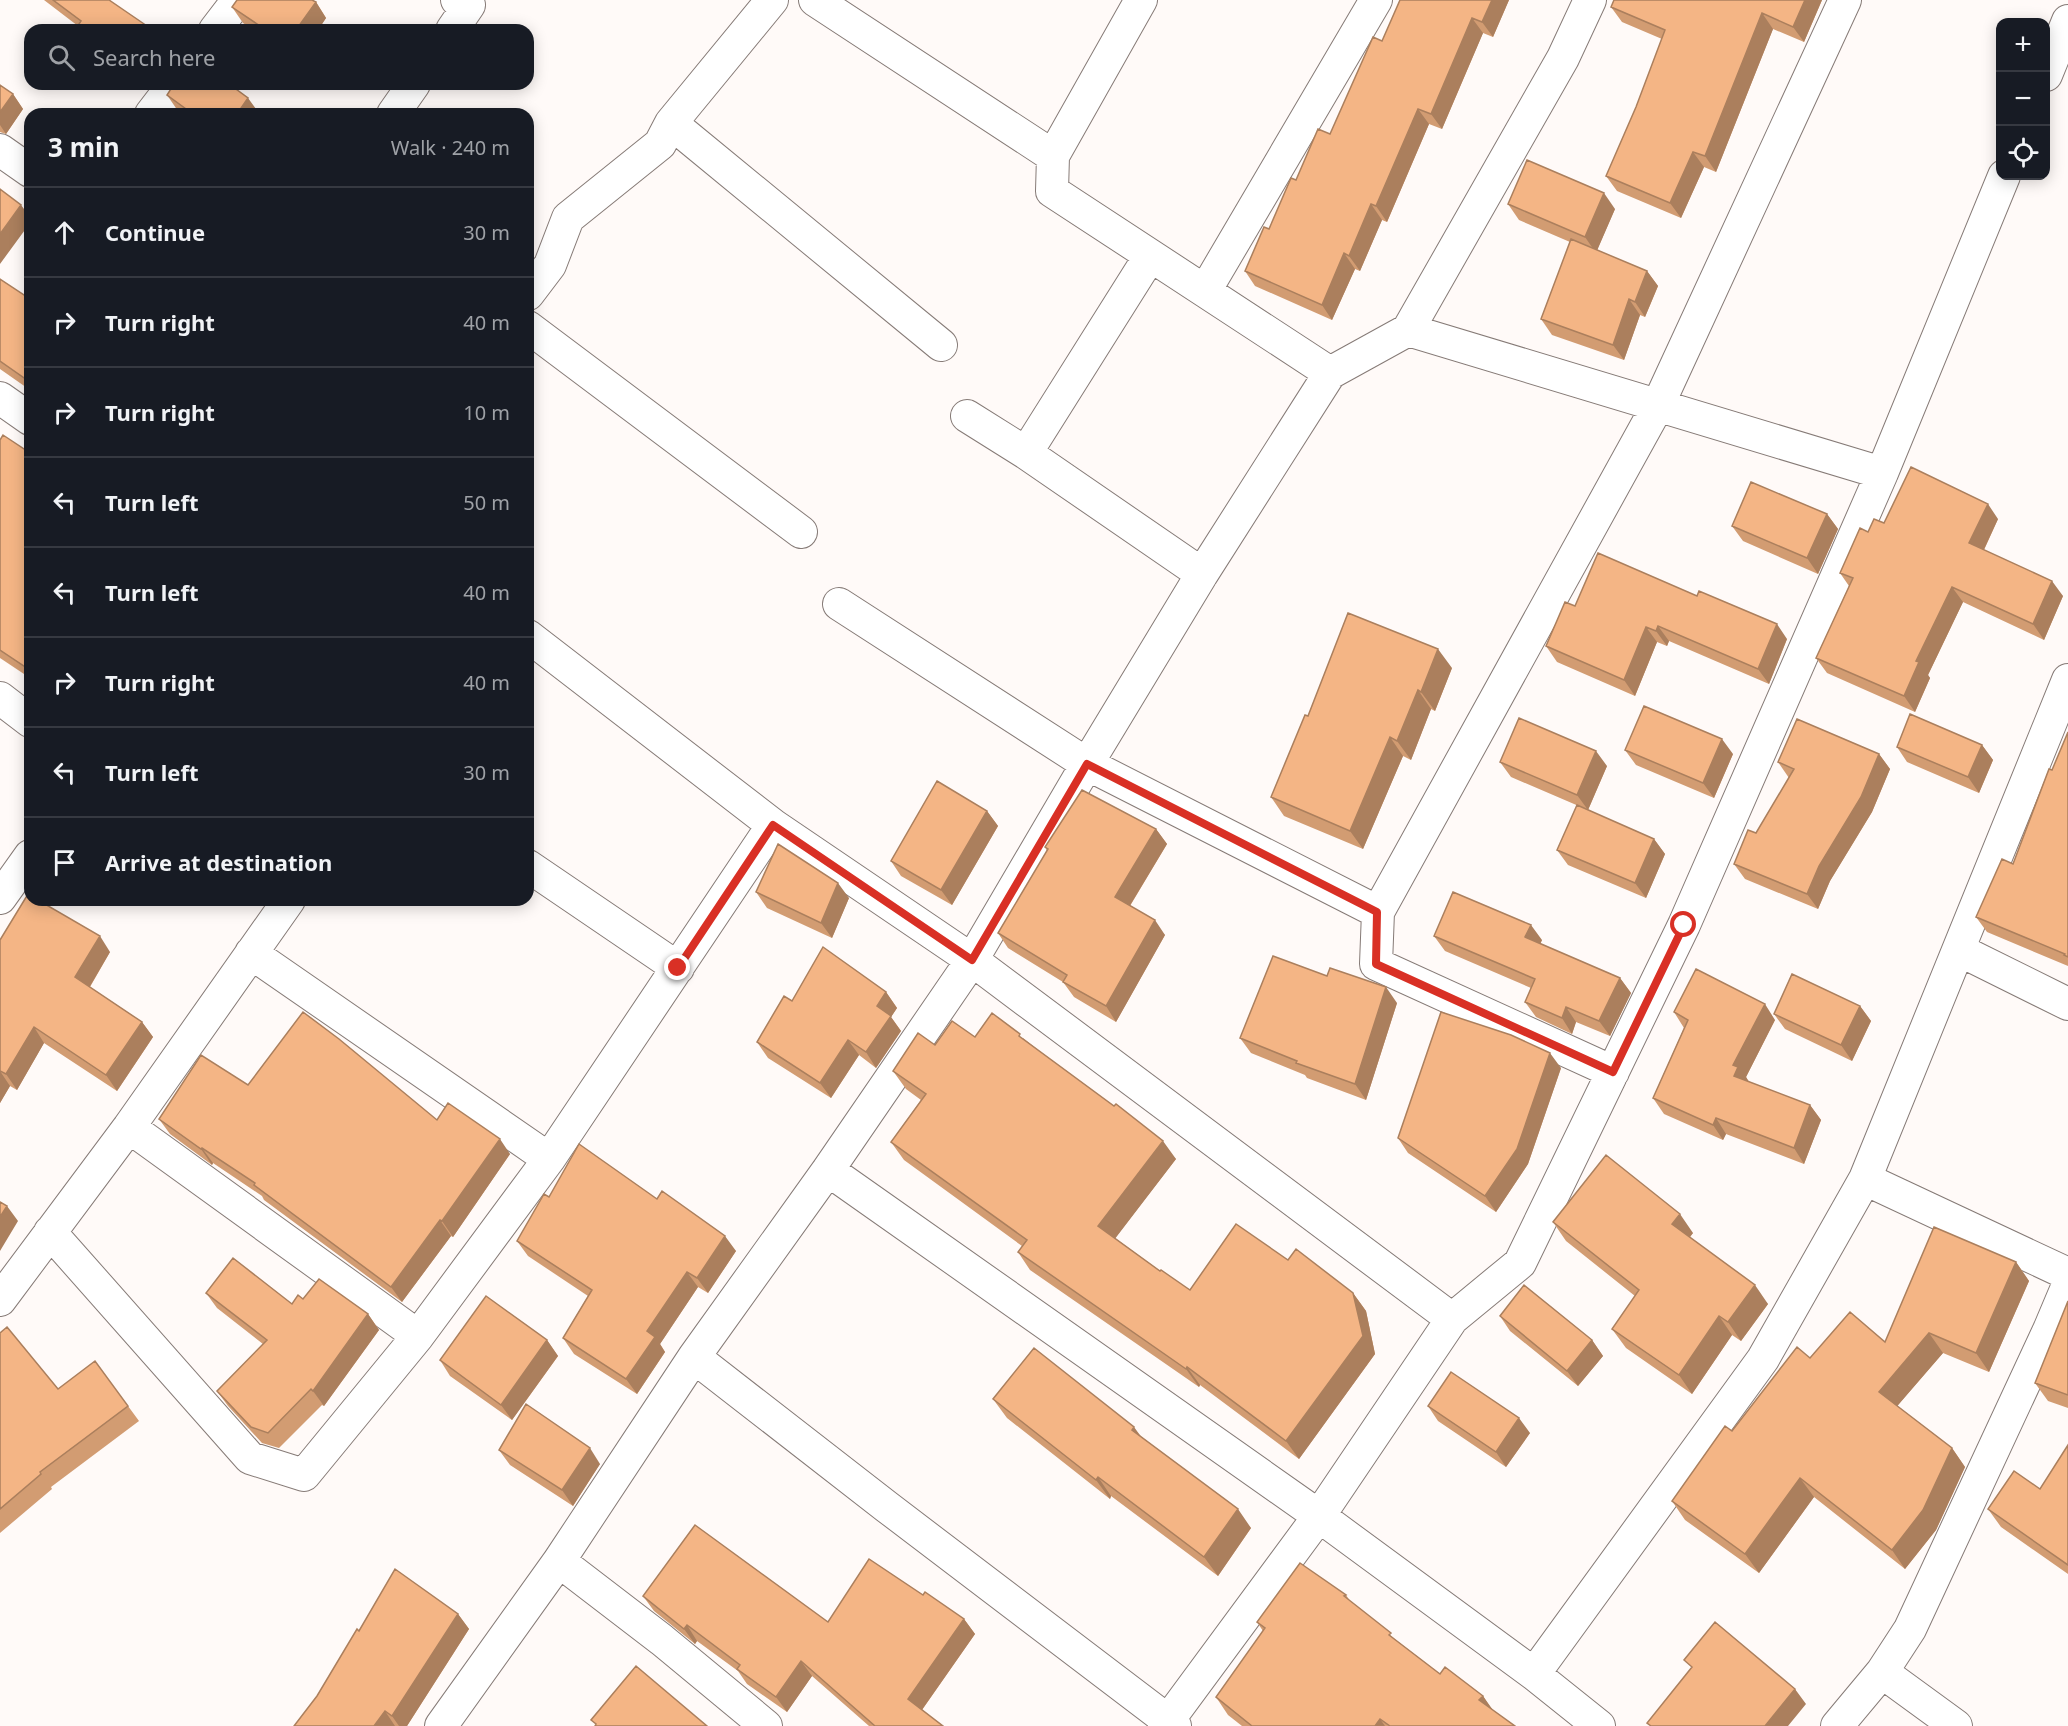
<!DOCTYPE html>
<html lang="en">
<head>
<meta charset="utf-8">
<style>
	body { margin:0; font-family:"Noto Sans",sans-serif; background:#20242c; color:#f1f3f6 }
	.controls { position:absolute; right:18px; top:18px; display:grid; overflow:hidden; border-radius:12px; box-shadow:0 3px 15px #0003 }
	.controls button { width:54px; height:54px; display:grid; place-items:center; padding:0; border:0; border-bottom:2px solid #363941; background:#171b24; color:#f1f3f6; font:30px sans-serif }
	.stop { position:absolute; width:18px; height:18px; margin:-14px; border:4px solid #d93025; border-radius:50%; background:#fff }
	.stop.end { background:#d93025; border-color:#fff; box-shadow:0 2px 6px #0008 }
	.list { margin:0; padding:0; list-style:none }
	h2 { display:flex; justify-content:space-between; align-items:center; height:78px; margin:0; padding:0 24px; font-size:26px }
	h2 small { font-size:20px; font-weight:400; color:#9ea1a6 }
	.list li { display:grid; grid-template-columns:39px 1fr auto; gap:18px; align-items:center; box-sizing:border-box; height:90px; padding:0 24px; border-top:2px solid #363941 }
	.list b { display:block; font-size:22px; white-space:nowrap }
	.list em { font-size:20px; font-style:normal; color:#9ea1a6 }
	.icon { flex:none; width:33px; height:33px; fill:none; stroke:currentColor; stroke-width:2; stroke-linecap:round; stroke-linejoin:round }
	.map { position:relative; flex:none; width:2068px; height:1726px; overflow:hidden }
	.search { position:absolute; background:#171b24; box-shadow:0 3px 15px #0003; left:24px; top:24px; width:510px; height:66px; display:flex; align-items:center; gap:15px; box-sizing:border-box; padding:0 21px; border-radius:18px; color:#9ea1a6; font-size:22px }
	.panel { position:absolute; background:#171b24; box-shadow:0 3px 15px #0003; left:24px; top:108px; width:510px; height:798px; border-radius:18px }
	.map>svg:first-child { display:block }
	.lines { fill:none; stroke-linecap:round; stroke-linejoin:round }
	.minor-casing { stroke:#867b77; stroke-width:34 }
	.minor { stroke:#fff; stroke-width:32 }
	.wall { fill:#d29c72 }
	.shaded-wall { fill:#ab7f5d }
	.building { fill:#f4b585; stroke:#ab7f5d; stroke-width:1.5 }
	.route { stroke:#d93025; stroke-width:8 }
</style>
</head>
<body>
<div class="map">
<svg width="2068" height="1726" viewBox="0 0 2068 1726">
	<rect width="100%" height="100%" fill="#fffaf8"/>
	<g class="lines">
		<defs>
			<path id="minor" d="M215 30 238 0
				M452 30 469 5 457 0
				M2046 75 2068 21
				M151 114 174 84
				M393 114 414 84
				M671 123 941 345
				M0 150 30 171
				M1053 156 1141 0
				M1205 291 1376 0
				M528 294 550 265 568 218 660 144 671 123 772 0
				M528 327 801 532
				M1408 330 1563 58 1590 0
				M1330 373 1408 330 1882 473 2004 176
				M0 398 30 419
				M967 416 1026 453 1202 574
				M1026 453 1150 256
				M839 604 1087 764 1378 912 1376 964 1613 1072
				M0 698 30 721
				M773 825 972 960 1087 764 1202 574 1330 373 1052 191 1053 156 815 0
				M528 866 678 968
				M0 898 30 856
				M289 900 129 1127 418 1336 549 1159 773 825 528 636
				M1378 912 1658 405 1845 0
				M1959 950 2068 1004
				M251 953 549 1159
				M1865 1179 2068 1274
				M50 1232 250 1458 304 1475 418 1336
				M0 1300 129 1127
				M1452 1319 1520 1263 1684 925 1882 473
				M694 1357 887 1507 1175 1726
				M559 1561 662 1640 766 1726
				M1882 1672 1956 1726
				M1534 1674 1599 1726
				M441 1726 559 1561 694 1357 828 1170 972 960 1452 1319 1319 1516 828 1170
				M1164 1726 1319 1516 1534 1674 1763 1359 1865 1179 2068 680
				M1837 1726 1882 1672 1910 1629 2049 1330 2068 1285"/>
		</defs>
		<use href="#minor" class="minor-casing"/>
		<use href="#minor" class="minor"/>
	</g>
	<path class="wall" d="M44 0H109L151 30H79L77 27 78 26Z
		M1400 0H1509L1493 37 1483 33 1442 129 1429 124 1387 222 1382 220 1360 271 1355 269 1332 320 1255 286 1245 271 1296 180 1330 134 1382 41Z
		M1614 0H1822L1804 42 1773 29 1716 172 1704 167 1681 218 1617 191 1606 176 1636 107 1662 39 1622 22 1611 7Z
		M316 2 326 18 318 30H254L243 23 232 7Z
		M0 85 13 94 23 109 6 134 0 132Z
		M167 95 259 113 182 114 178 111Z
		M1508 204 1615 209 1597 250 1647 271 1658 286 1645 317 1640 315 1624 360 1552 335 1541 319 1570 242 1519 220Z
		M0 279 30 299V390L0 369Z
		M0 440 30 453V678L0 658Z
		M1827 514 1838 529 1818 574 1743 541 1732 526Z
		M1998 519 1984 550 2063 596 2044 640 1963 602 1928 675 1930 678 1915 712 1827 673 1816 658 1849 586 1840 573 1868 532 1884 523Z
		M1575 606 1787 639 1769 684 1669 641 1667 646 1657 642 1635 696 1557 662 1546 646Z
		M1452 668 1435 711 1431 709 1411 760 1403 756 1363 849 1284 816 1271 797 1308 716Z
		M2068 732V966L1987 932 1976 917 2013 864Z
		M1982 745 1993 760 1979 793 1907 762 1897 747Z
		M1625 750 1733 754 1714 798 1636 765Z
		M1879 754 1890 769 1872 812 1830 881 1818 909 1745 879 1734 864 1756 833 1789 778 1778 762Z
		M1500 762 1607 766 1588 810 1511 777Z
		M987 811 998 826 952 905 901 876 891 861Z
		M1156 829 1167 844 1130 906 1165 935 1116 1022 1074 997 1063 982 1008 948 998 933 1047 851 1045 847Z
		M1654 839 1665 854 1646 898 1568 865 1557 850Z
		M756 892 849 898 832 938 767 908Z
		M1434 936 1542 940 1540 944 1620 978 1631 993 1610 1036 1576 1022 1572 1034 1536 1017 1525 1002 1531 988 1445 951Z
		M0 940 110 952 90 987 142 1022 153 1037 117 1091 44 1043 17 1090 10 1086 0 1103Z
		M886 992 897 1008 891 1017 901 1031 876 1068 859 1055 831 1098 768 1058 757 1042 792 1001Z
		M1397 1003 1366 1100 1307 1078 1305 1075 1251 1053 1240 1038Z
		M1860 1006 1871 1021 1852 1061 1785 1029 1774 1014Z
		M1674 1012 1775 1020 1746 1077 1749 1082 1810 1105 1821 1120 1804 1164 1726 1134 1723 1140 1664 1114 1653 1098 1684 1028Z
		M975 1037 1023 1038 1176 1159 1115 1238 1160 1271 1190 1290 1288 1260 1353 1293 1366 1311 1375 1354 1299 1459 1200 1385 1199 1387 1030 1270 1018 1252 1022 1246 904 1160 891 1142 921 1100 906 1089 893 1071Z
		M1561 1068 1528 1164 1496 1212 1408 1153 1398 1138Z
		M248 1085 437 1120 510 1154 453 1237 451 1236 402 1302 264 1200 262 1196 213 1163 212 1165 170 1134 159 1119Z
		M549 1197 657 1199 736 1251 708 1293 698 1287 660 1344 665 1352 637 1394 574 1354 563 1338 588 1296 528 1256 517 1241Z
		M1553 1222 1693 1233 1690 1237 1768 1304 1741 1341 1732 1335 1692 1394 1626 1348 1612 1329 1635 1296 1566 1241Z
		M2016 1262 2029 1281 1989 1372 1943 1353 1897 1406 1952 1448 1965 1467 1936 1530 1905 1569 1814 1497 1759 1573 1685 1520 1672 1501 1732 1431 1810 1358 1885 1342Z
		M206 1293 368 1314 379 1330 324 1406 322 1405 279 1448 262 1443 228 1406 217 1391 263 1344 217 1308Z
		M2068 1301V1408L2048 1401 2035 1383Z
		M1500 1316 1592 1340 1603 1356 1578 1386 1510 1331Z
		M0 1333 58 1389 128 1406 139 1421 51 1487 52 1489 0 1533Z
		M547 1340 558 1356 512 1420 450 1376 440 1360Z
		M993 1399 1142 1437 1251 1528 1218 1576 1111 1496 1110 1499 1007 1418Z
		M1428 1406 1530 1433 1506 1467 1438 1421Z
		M2068 1445V1574L2001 1527 1988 1509 2040 1489Z
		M499 1450 600 1464 573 1506 510 1465Z
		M923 1595 964 1619 975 1634 922 1710 943 1726H869L812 1676 787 1712 747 1684 738 1671 697 1641 695 1644 654 1611 643 1596 828 1622Z
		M1346 1595 1350 1601 1396 1640 1440 1674 1483 1696 1492 1710 1515 1726H1242L1228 1715 1216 1697 1263 1631 1257 1622Z
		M458 1614 469 1629 407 1726H294L317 1696 359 1631Z"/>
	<path class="shaded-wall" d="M1492 0H1509L1493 37 1482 22Z
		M1805 0H1822L1804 42 1793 27Z
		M316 2 326 18 318 30H296Z
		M1762 13 1773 29 1716 172 1705 156Z
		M1472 18 1483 33 1442 129 1431 114Z
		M13 94 23 109 6 134 0 125V112Z
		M248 98 259 113 237 114Z
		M1418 109 1429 124 1387 222 1376 206Z
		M1693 152 1704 167 1681 218 1670 203Z
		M1604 193 1615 209 1596 253 1585 237Z
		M1371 204 1382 220 1360 271 1349 256Z
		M21 205 30 217V223L0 264V234Z
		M1344 253 1355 269 1332 320 1322 305Z
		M1647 271 1658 286 1645 317 1635 302Z
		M1629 299 1640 315 1624 360 1613 345Z
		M1988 504 1998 519 1980 558 1969 543Z
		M1827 514 1838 529 1818 574 1807 558Z
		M2052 581 2063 596 2044 640 2033 624Z
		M1952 587 1963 602 1928 675 1930 678 1915 712 1904 696 1916 661Z
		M1777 624 1787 639 1769 684 1758 669Z
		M1658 626 1669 641 1667 646 1656 631Z
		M1646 627 1657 642 1635 696 1624 680Z
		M1438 649 1452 668 1435 711 1421 692Z
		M1418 690 1431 709 1411 760 1397 741Z
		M1390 737 1403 756 1363 849 1350 831Z
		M1722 739 1733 754 1714 798 1703 783Z
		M1982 745 1993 760 1979 793 1968 777Z
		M1596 751 1607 766 1588 810 1577 795Z
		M1879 754 1890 769 1872 812 1830 881 1818 909 1807 894 1819 866Z
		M987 811 998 826 952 905 941 890Z
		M1156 829 1167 844 1126 912 1115 897Z
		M1654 839 1665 854 1646 898 1635 883Z
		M838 883 849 898 832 938 821 923Z
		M1155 920 1165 935 1116 1022 1106 1006Z
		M1531 925 1542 940 1536 953 1525 937Z
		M100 936 110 952 86 993 75 977Z
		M1620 978 1631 993 1610 1036 1599 1021Z
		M1386 987 1397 1003 1366 1100 1355 1084Z
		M886 992 897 1008 891 1017 901 1031 876 1068 866 1052 877 1006Z
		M1765 1004 1775 1020 1746 1077 1749 1082 1734 1076 1733 1065Z
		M1860 1006 1871 1021 1852 1061 1841 1045Z
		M1566 1007 1576 1022 1572 1034 1562 1018Z
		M142 1022 153 1037 117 1091 106 1075Z
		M34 1027 44 1043 17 1090 6 1074Z
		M848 1040 859 1055 831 1098 820 1083Z
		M1550 1053 1561 1068 1528 1164 1496 1212 1485 1196Z
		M0 1071 10 1086 0 1103Z
		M1810 1105 1821 1120 1804 1164 1794 1148Z
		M1716 1118 1726 1134 1723 1140 1713 1125Z
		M500 1139 510 1154 453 1237 442 1221Z
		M1163 1141 1176 1159 1111 1244 1098 1226Z
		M202 1148 213 1163 212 1165 201 1149Z
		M7 1206 18 1221 0 1251V1217Z
		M1680 1214 1693 1233 1685 1243 1672 1224Z
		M440 1220 451 1236 402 1302 391 1287Z
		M725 1236 736 1251 708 1293 697 1278Z
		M2016 1262 2029 1281 1989 1372 1976 1353Z
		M687 1272 698 1287 660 1344 665 1352 637 1394 626 1379 647 1331Z
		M1755 1285 1768 1304 1741 1341 1728 1322Z
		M1353 1293 1366 1311 1375 1354 1299 1459 1286 1441Z
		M368 1314 379 1330 324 1406 313 1391Z
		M1719 1316 1732 1335 1692 1394 1679 1375Z
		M1929 1333 1943 1353 1893 1411 1879 1392Z
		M547 1340 558 1356 512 1420 501 1405Z
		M1592 1340 1603 1356 1578 1386 1567 1371Z
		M1187 1367 1200 1385 1199 1387 1186 1369Z
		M1519 1418 1530 1433 1506 1467 1496 1452Z
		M1134 1427 1148 1446 1132 1430Z
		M590 1448 600 1464 573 1506 562 1490Z
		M1952 1448 1965 1467 1936 1530 1905 1569 1892 1550Z
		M1098 1477 1111 1496 1110 1499 1096 1480Z
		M1800 1478 1814 1497 1759 1573 1745 1554Z
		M1238 1509 1251 1528 1218 1576 1204 1557Z
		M458 1614 469 1629 407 1726H399L392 1716Z
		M964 1619 975 1634 919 1714 908 1699Z
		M687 1625 697 1641 695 1644 684 1629Z
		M801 1661 812 1676 787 1712 776 1697Z
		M1795 1689 1806 1704 1788 1726H1765Z
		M1483 1696 1495 1713 1479 1700Z
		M385 1711 395 1726H374Z
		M1380 1719 1385 1726H1375Z"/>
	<path class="building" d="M53 0H109L150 28 148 30H81L77 27 81 21Z
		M237 0H312L316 2 296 30H266L232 7Z
		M1400 0H1492L1482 22 1472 18 1431 114 1418 109 1376 206 1371 204 1349 256 1344 253 1322 305 1245 271 1264 227 1269 229 1291 178 1296 180 1318 129 1330 134 1373 37 1382 41Z
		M1614 0H1805L1793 27 1762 13 1705 156 1693 152 1670 203 1606 176 1636 107 1665 30 1611 7Z
		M174 84H229L248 98 237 114H193L167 95Z
		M0 85 13 94 0 112Z
		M1527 160 1604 193 1585 237 1508 204Z
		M0 189 21 205 0 234Z
		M1571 239 1647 271 1635 302 1629 299 1613 345 1541 319Z
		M0 279 30 299V382L0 361Z
		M3 435 30 453V670L0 650V440Z
		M1911 467 1988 504 1969 543 2052 581 2033 624 1952 587 1916 661 1919 662 1904 696 1816 658 1853 578 1840 573 1860 528 1868 532 1874 519 1884 523Z
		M1751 482 1827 514 1807 558 1732 526Z
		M1598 553 1697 596 1699 591 1777 624 1758 669 1658 626 1656 631 1646 627 1624 680 1546 646 1565 602 1575 606Z
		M1348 613 1438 649 1421 692 1418 690 1397 741 1390 737 1350 831 1271 797 1305 715 1308 716Z
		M1644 706 1722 739 1703 783 1625 750Z
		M1910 714 1982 745 1968 777 1897 747Z
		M1519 718 1596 751 1577 795 1500 762Z
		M1797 719 1879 754 1861 797 1819 866 1807 894 1734 864 1748 830 1756 833 1794 769 1778 762Z
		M2068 732V957L2064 955 2065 954 1976 917 2002 859 2013 864 2049 769 2052 770Z
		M937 781 987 811 941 890 891 861Z
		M1082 790 1156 829 1115 897 1155 920 1106 1006 1063 982 1067 975 998 933 1048 849 1045 847Z
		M1577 805 1654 839 1635 883 1557 850Z
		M778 844 838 883 821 923 756 892Z
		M1453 892 1531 925 1525 937 1620 978 1599 1021 1566 1007 1562 1018 1525 1002 1535 979 1434 936Z
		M28 894 30 895V900H38L100 936 75 977 142 1022 106 1075 34 1027 6 1074 0 1071V940Z
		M823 947 886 992 877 1006 891 1016 866 1052 848 1040 820 1083 757 1042 784 996 792 1001Z
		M1273 956 1327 976 1330 968 1386 987 1355 1084 1296 1063 1297 1061 1240 1038Z
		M1696 969 1765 1004 1733 1065 1738 1067 1734 1076 1810 1105 1794 1148 1716 1118 1713 1125 1653 1098 1688 1020 1674 1012Z
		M1792 974 1860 1006 1841 1045 1774 1014Z
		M303 1012 339 1039 437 1120 448 1103 500 1139 442 1221 440 1220 391 1287 254 1185 255 1183 202 1148 201 1149 159 1119 201 1055 248 1085Z
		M1441 1012 1511 1035 1550 1053 1517 1149 1485 1196 1398 1138Z
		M992 1013 1020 1034 1019 1036 1114 1106 1116 1104 1163 1141 1098 1226 1160 1271 1161 1270 1190 1290 1236 1224 1288 1260 1296 1249 1353 1293 1363 1336 1286 1441 1187 1367 1186 1369 1018 1252 1027 1240 891 1142 926 1094 893 1071 918 1033 935 1045 952 1021 975 1037Z
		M579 1144 657 1199 662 1191 725 1236 697 1278 687 1272 647 1331 655 1337 626 1379 563 1338 592 1290 517 1241 544 1194 549 1197Z
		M1606 1155 1680 1214 1672 1224 1755 1285 1728 1322 1719 1316 1679 1375 1612 1329 1639 1290 1553 1222Z
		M0 1202 7 1206 0 1217Z
		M1934 1227 2016 1262 1976 1353 1929 1333 1879 1392 1952 1448 1923 1510 1892 1550 1800 1478 1745 1554 1672 1501 1725 1426 1732 1431 1797 1347 1810 1358 1850 1312 1885 1342Z
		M233 1258 292 1304 298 1295 303 1299 319 1279 368 1314 313 1391 311 1389 268 1433 251 1427 217 1391 267 1340 206 1293Z
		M1524 1285 1592 1340 1567 1371 1500 1316Z
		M486 1296 547 1340 501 1405 440 1360Z
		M2068 1301V1395L2035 1383Z
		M7 1327 58 1389 95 1361 128 1406 40 1472 41 1474 0 1509V1333Z
		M1034 1348 1134 1427 1132 1430 1238 1509 1204 1557 1098 1477 1096 1480 993 1399Z
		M1451 1372 1519 1418 1496 1452 1428 1406Z
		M526 1404 590 1448 562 1490 499 1450Z
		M2068 1445V1565L1988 1509 2014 1471 2040 1489Z
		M695 1525 828 1622 869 1559 923 1595 925 1592 964 1619 908 1699 943 1726H875L801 1661 776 1697 737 1669 740 1665 687 1625 684 1629 643 1596Z
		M1300 1563 1346 1595 1344 1596 1391 1633 1389 1635 1440 1674 1445 1667 1483 1696 1479 1700 1515 1726H1390L1380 1719 1375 1726H1252L1216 1697 1265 1628 1257 1622Z
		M395 1569 458 1614 392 1716 385 1711 374 1726H294L317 1696 357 1629 359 1631Z
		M1715 1622 1795 1689 1765 1726H1651L1647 1723 1692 1667 1684 1660Z
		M636 1666 707 1726H595L596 1724 591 1720Z"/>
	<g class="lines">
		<path class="route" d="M678 968 773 825 972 960 1087 764 1377 912 1376 964 1613 1072 1684 925"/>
	</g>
</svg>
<div class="controls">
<button>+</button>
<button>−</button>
<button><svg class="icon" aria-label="locate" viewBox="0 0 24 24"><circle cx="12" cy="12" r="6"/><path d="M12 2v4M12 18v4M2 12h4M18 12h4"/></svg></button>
</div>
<div class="stop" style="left:1684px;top:925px"></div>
<div class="stop end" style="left:678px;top:968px"></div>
<div class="search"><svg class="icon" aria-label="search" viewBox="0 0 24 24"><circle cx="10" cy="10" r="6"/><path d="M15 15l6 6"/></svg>Search here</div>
<section class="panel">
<h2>3 min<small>Walk · 240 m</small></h2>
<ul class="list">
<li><svg class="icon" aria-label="ahead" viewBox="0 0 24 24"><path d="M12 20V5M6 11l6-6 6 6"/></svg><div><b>Continue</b></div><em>30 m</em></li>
<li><svg class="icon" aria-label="right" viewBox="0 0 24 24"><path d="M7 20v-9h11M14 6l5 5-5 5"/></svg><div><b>Turn right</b></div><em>40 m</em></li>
<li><svg class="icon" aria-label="right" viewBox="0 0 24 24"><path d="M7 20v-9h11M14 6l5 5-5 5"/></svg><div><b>Turn right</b></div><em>10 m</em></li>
<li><svg class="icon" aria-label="left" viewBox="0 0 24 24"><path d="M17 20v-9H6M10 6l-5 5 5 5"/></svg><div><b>Turn left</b></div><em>50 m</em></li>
<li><svg class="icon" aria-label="left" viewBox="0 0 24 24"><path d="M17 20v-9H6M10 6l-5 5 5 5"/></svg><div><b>Turn left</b></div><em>40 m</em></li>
<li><svg class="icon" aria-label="right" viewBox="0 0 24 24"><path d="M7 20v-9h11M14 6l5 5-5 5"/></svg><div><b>Turn right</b></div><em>40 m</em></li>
<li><svg class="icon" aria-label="left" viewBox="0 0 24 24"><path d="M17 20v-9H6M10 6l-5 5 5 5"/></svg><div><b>Turn left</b></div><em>30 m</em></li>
<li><svg class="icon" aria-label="arrive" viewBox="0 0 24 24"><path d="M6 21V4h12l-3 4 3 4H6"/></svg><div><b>Arrive at destination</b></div></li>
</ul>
</section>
</div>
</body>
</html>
